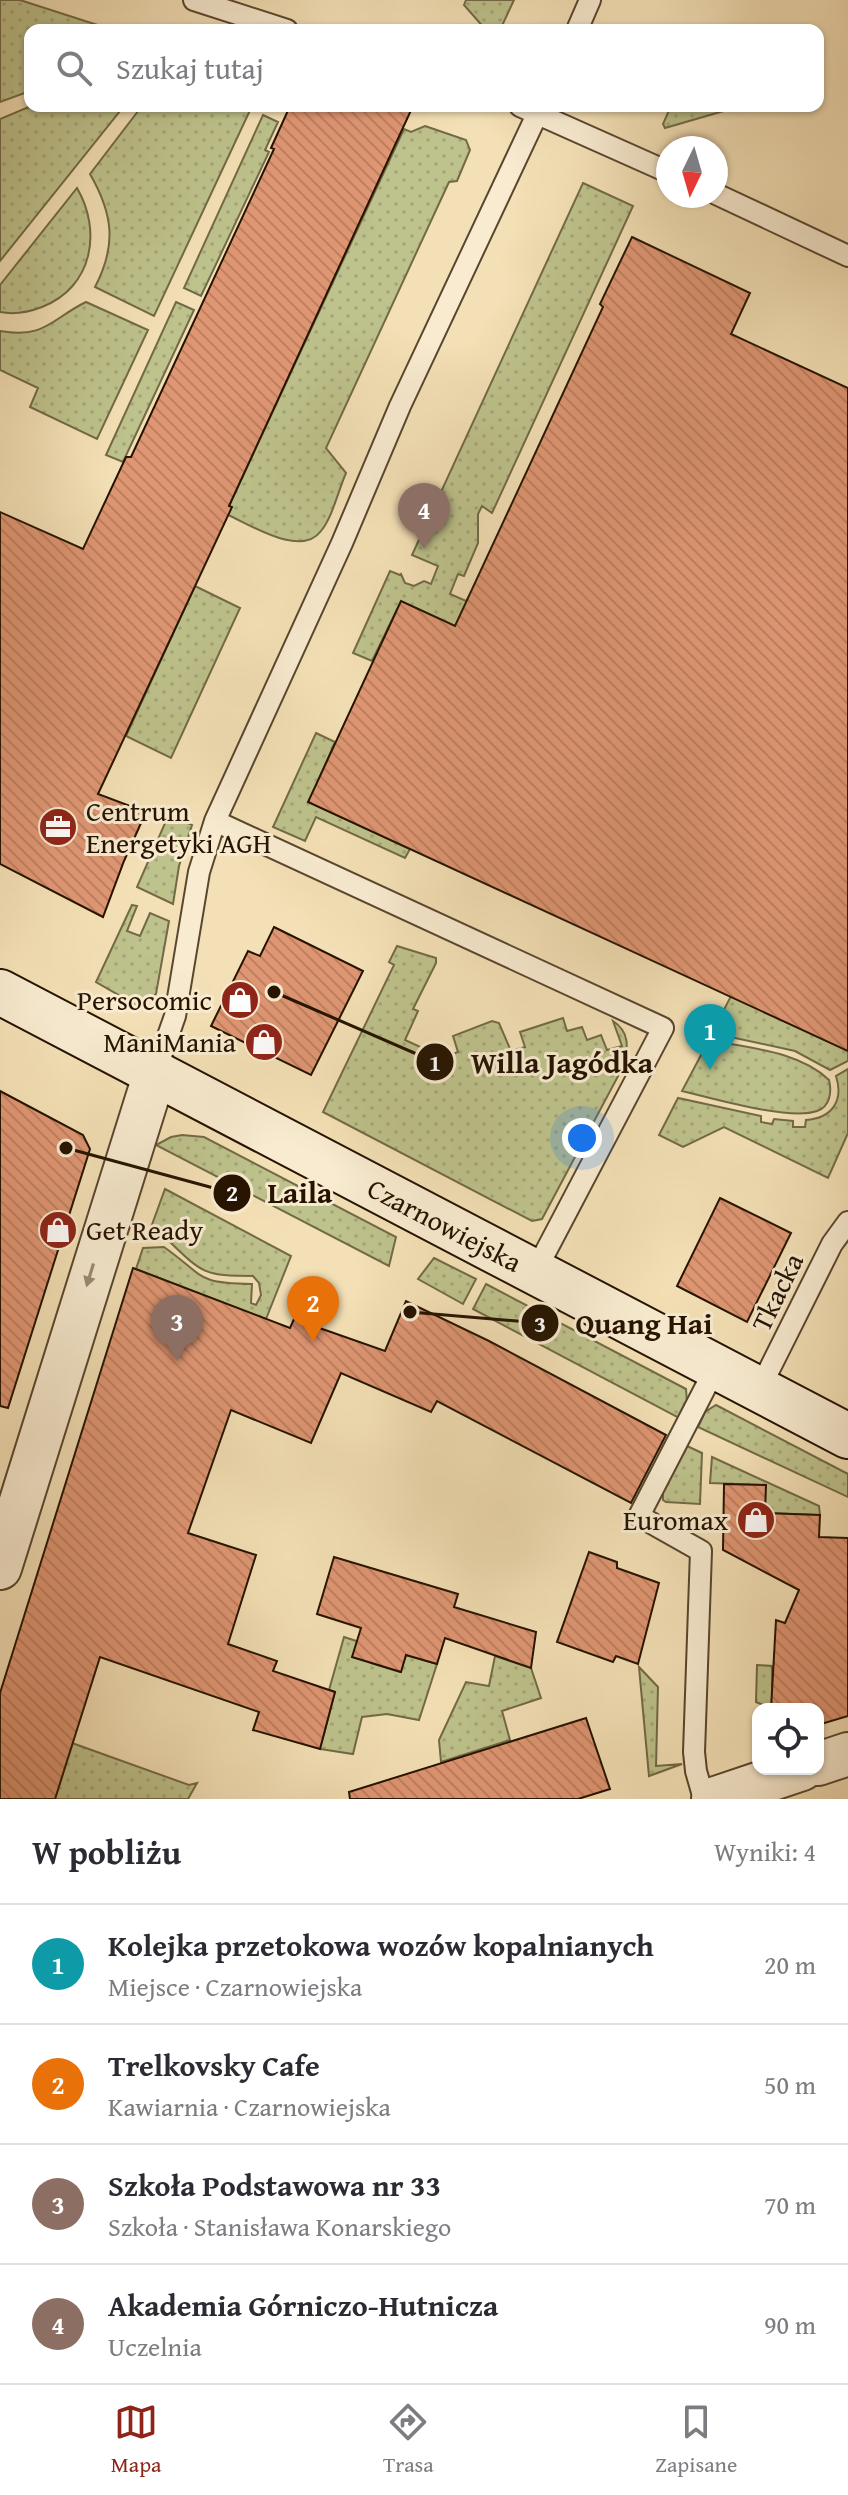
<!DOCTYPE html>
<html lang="pl">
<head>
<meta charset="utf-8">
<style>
	body { margin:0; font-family:"Gentium Book Plus",serif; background:#f2f2f3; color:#2b2b33 }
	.controls { position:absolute; right:24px; bottom:24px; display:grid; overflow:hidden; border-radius:16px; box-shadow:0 2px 6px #0004 }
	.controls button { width:72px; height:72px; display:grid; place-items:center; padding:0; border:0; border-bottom:2px solid #e1e1e2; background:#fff; color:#2b2b33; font:40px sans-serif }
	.compass { position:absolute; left:656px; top:136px; width:72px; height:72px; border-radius:50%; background:#fff; box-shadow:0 2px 6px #0004; rotate:185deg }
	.you { position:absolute; left:582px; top:1138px; width:28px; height:28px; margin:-20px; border:6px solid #fff; border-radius:50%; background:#1a73e8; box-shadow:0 0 0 12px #1a73e833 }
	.badge { display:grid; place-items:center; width:52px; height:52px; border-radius:50%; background:#8f2418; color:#fff; font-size:26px; font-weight:700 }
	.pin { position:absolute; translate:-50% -66px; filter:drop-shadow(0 2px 4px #0008) }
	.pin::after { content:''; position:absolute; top:42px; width:28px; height:24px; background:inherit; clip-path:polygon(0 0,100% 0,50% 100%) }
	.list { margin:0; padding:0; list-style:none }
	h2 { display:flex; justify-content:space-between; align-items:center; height:104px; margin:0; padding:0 32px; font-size:34px }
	h2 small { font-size:26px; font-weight:400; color:#7c7c81 }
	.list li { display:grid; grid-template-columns:52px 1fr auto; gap:24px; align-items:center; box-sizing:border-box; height:120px; padding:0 32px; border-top:2px solid #e1e1e2 }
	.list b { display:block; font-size:30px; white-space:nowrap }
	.list p { margin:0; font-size:26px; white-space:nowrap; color:#7c7c81 }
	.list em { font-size:26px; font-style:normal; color:#7c7c81 }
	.icon { flex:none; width:44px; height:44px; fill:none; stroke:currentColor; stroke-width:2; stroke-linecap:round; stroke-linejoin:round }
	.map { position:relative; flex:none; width:848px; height:1799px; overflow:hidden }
	.search { position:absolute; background:#fff; box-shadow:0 2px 6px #0004; left:24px; right:24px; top:24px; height:88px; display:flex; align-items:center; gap:20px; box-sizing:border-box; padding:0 28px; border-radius:16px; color:#7c7c81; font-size:30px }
	.sheet { height:584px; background:#fff }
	nav { display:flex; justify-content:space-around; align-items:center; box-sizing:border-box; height:112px; border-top:2px solid #e1e1e2; background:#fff; font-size:22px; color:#7c7c81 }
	nav a { display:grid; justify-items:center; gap:4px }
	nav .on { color:#8f2418 }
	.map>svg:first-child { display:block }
	.green { fill:url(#green-dots); stroke:#726a46; stroke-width:2 }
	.building { fill:url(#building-back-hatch); stroke:#251300; stroke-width:2 }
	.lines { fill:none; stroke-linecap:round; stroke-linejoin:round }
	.lane-casing { stroke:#59462e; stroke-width:24 }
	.street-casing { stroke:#59462e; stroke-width:46 }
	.secondary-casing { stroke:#251300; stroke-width:48 }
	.lane { stroke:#f8ebd0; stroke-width:20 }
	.street { stroke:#f8ebd0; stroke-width:42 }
	.secondary { stroke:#f8ebd0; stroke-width:44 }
	.oneway { fill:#998a72 }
	.labels { text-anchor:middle; stroke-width:6; stroke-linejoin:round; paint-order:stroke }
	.poi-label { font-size:28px; fill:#251300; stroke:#f8ebd0; text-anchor:end }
	.street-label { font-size:28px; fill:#251300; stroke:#f8ebd0 }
	.leader { fill:none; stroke:#251300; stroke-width:3 }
	.callout-dot { fill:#251300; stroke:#f8ebd0; stroke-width:3 }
	.mark-label { font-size:24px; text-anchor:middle; font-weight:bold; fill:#fff }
	.callout-label { font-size:30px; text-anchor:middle; font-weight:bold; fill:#251300; stroke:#f8ebd0; stroke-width:6; stroke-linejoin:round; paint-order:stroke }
</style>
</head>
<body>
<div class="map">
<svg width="848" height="1799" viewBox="0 0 848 1799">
	<defs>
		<pattern id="green-dots" width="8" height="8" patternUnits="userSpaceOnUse" patternTransform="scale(2)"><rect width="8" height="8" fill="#bec28c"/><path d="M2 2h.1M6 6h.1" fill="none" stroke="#a3a677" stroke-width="1.8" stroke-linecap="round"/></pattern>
		<pattern id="building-back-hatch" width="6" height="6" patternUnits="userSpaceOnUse" patternTransform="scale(2)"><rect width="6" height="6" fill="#df9673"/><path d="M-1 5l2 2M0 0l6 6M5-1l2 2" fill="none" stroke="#bf8062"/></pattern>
	</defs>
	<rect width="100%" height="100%" fill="#f4e0b6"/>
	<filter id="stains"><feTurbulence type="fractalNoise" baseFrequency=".0025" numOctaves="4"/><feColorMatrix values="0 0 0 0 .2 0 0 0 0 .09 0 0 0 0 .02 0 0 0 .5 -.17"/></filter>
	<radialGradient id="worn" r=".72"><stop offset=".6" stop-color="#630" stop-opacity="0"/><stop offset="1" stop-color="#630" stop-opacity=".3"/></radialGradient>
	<path class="green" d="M0 0H20L113 30H30V91L0 102Z
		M466 0H514L500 30H486L464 5Z
		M31 106H124L0 261V119Z
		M142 106H252L154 316 95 287C117 245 113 214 90 174Z
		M671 106H741L665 128 663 124Z
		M263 115 278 122 265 150 269 152 201 296 184 288Z
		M425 126 466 140 470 150 457 181 449 182 326 448 346 473C338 491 333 516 321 531 301 558 251 525 228 515L229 506 404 129 411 132Z
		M583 183 633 206 492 513 482 506 478 514V543L464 576 458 574 450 594 466 601 468 598 470 633 401 601 372 661 353 653 390 571 400 575 401 574 405 583 414 586 424 581 431 584 438 566 412 555Z
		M77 188C102 231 93 287 42 307 29 312 15 315 0 312V285Z
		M86 302 148 330 97 439 30 407 38 388 0 370V331C45 339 51 319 86 302Z
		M176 302 194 310 123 462 106 455Z
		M195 586 240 608 171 758 126 736Z
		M316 733 335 742 309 802 410 849 405 858 316 817 305 841 273 827Z
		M169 814 192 825 179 866 173 904 137 887Z
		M132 905 137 906 127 931 140 936 150 913 169 921 156 994 138 1006 96 982Z
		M397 946 436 958V963L413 1009 418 1011 405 1040 444 1058 458 1052 453 1036 492 1021 499 1023 511 1051 525 1047 520 1032 563 1018 567 1031 582 1027 587 1040 601 1035 607 1050 622 1046 613 1021C630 1032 628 1047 624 1065L542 1219 532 1221 323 1112 394 965 389 962Z
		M731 996 848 1051V1061L830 1070 795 1051 712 1033Z
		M709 1040C748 1048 799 1051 829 1080 832 1092 830 1107 817 1111 789 1121 712 1098 682 1091Z
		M848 1069V1133L828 1178 724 1127 683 1147 659 1135 678 1098 761 1116V1122L772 1124 774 1119 793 1121V1127H805L806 1120C832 1118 844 1101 836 1076Z
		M182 1135 204 1137 396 1237 389 1266 156 1145 171 1137Z
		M165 1189 291 1256 266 1319 136 1269 143 1248 164 1247C206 1277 195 1283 252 1284L251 1303 256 1305 261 1295 259 1283 253 1276C203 1276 202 1273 167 1239L146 1241Z
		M434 1258 476 1279 463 1304 418 1279Z
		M486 1284 686 1389 687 1403 679 1418 473 1309Z
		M716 1405 848 1474V1497L698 1427 705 1412Z
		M687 1446 702 1453 700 1504 666 1502 663 1500V1492Z
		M712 1457 819 1506 820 1515 765 1513V1485L710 1483Z
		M344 1637 375 1647 371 1663 400 1672 406 1655 437 1664 419 1720 387 1714 362 1717 353 1754 320 1749 335 1692 329 1690Z
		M495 1656 531 1668 541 1698 502 1711 510 1740 441 1762 439 1740 466 1682 489 1686Z
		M757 1665 772 1666V1691H778L812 1709 768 1707 756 1702Z
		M639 1667 658 1687 656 1766 682 1764 649 1776Z
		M72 1743 189 1785 197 1783 188 1799H55Z"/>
	<path class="building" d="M290 106H413L229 506 232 507 98 794 146 812 124 861 103 917 0 864V512L83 549 126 457H131L274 149 271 148Z
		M632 237 750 293 731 334 848 388V1051L308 802 401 601 455 626 603 307 600 304Z
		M274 927 363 971 311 1075 211 1026 248 951 260 956Z
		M0 1091 83 1135 90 1149 8 1408 0 1406Z
		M720 1198 791 1233 747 1322 677 1286Z
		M133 1268 290 1328 294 1319 385 1351 406 1301 489 1341 666 1435 631 1503 437 1401 431 1412 341 1373 311 1443 231 1410 188 1533 256 1555 228 1644 277 1661 273 1671 335 1692 320 1749 253 1730 259 1712 100 1657 55 1799H0V1693Z
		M724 1484 766 1485 765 1513 820 1515 819 1537 848 1538V1716L818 1725V1709H771L776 1620 785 1623 799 1590 723 1550Z
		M589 1552 617 1562V1568L659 1583 638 1664 616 1656 613 1662 557 1642Z
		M334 1557 458 1594 454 1607 536 1632 531 1668 445 1638 437 1664 406 1655 401 1672 352 1657 361 1628 317 1614Z
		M586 1718 610 1789 578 1799H350L349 1792Z"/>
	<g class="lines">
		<defs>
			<path id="lane" d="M194 0 287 30
				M577 30 590 0
				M520 106 668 172
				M716 194 848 256
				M215 821 663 1028 535 1272
				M155 1073 175 1016 199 872 215 821 342 543 400 406 541 106
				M759 1390 832 1244 848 1222
				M704 1799 696 1771 694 1752 701 1551 639 1516 716 1367"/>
			<path id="street" d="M0 1568 155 1073
				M818 1764 848 1754
				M713 1799 802 1769"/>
			<g id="secondary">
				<path id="s1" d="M0 992 848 1436"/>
			</g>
		</defs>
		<use href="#lane" class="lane-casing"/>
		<use href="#street" class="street-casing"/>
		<use href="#secondary" class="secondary-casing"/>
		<use href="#lane" class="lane"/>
		<use href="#street" class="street"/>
		<use href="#secondary" class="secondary"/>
	</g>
	<defs><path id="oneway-solid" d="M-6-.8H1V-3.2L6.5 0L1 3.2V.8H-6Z" transform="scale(2)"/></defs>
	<use class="oneway" href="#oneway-solid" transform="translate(90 1275) rotate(107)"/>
	<defs>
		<symbol id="office-disc" viewBox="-11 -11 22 22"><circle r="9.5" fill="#8f2418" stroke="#f8ebd0"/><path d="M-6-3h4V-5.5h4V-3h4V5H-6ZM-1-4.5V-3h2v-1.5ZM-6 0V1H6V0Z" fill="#fff"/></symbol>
		<symbol id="shop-disc" viewBox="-11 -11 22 22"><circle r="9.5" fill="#8f2418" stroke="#f8ebd0"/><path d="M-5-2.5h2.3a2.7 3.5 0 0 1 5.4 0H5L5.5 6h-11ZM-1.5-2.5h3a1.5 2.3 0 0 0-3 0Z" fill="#fff"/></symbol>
	</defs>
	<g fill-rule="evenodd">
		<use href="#office-disc" x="36" y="805" width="44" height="44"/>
		<use href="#shop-disc" x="218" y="978" width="44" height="44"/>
		<use href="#shop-disc" x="242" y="1020" width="44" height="44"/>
		<use href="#shop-disc" x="36" y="1208" width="44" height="44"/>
		<use href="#shop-disc" x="734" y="1498" width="44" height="44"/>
	</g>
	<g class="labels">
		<g class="poi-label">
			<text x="86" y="821" text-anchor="start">Centrum<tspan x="86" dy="32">Energetyki AGH</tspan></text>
			<text x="212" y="1010">Persocomic</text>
			<text x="236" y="1052">ManiMania</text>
			<text x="86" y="1240" text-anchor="start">Get Ready</text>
			<text x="728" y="1530">Euromax</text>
		</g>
		<g class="street-label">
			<text dy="10" stroke="none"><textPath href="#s1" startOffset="502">Czarnowiejska</textPath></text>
			<text transform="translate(777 1292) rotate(-64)" y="10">Tkacka</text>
		</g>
	</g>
	<path class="leader" d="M274 992L435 1062M66 1148L232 1193M410 1312L540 1323"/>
	<g class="callout-dot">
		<circle cx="274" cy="992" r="8"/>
		<circle cx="66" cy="1148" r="8"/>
		<circle cx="410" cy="1312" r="8"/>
		<circle cx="435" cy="1062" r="20"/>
		<circle cx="232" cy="1193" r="20"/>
		<circle cx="540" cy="1323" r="20"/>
	</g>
	<g class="mark-label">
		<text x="435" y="1071">1</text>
		<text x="232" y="1201">2</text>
		<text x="540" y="1332">3</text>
	</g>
	<g class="callout-label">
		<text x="562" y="1073">Willa Jagódka</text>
		<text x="300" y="1203">Laila</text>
		<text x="644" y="1334">Quang Hai</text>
	</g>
	<rect width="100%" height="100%" filter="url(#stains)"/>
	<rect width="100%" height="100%" fill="url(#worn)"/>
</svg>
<div class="controls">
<button><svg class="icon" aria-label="locate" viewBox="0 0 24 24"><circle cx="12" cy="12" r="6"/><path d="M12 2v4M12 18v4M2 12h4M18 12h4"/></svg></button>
</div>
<svg class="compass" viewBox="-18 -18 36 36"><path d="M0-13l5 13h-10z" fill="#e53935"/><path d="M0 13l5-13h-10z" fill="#7c7c81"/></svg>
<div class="you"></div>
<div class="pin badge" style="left:710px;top:1070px;background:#0f9aa8">1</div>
<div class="pin badge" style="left:313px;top:1342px;background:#e8710a">2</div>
<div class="pin badge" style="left:177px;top:1361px;background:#8d6e63">3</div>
<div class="pin badge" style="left:424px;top:549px;background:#8d6e63">4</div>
<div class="search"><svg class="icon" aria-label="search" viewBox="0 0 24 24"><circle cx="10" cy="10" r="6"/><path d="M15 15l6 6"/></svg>Szukaj tutaj</div>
</div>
<section class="sheet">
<h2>W pobliżu<small>Wyniki: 4</small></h2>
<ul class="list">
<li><span class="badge" style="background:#0f9aa8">1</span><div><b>Kolejka przetokowa wozów kopalnianych</b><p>Miejsce · Czarnowiejska</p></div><em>20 m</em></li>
<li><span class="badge" style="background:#e8710a">2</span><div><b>Trelkovsky Cafe</b><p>Kawiarnia · Czarnowiejska</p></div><em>50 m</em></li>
<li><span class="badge" style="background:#8d6e63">3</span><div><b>Szkoła Podstawowa nr 33</b><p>Szkoła · Stanisława Konarskiego</p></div><em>70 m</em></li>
<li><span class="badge" style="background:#8d6e63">4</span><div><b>Akademia Górniczo-Hutnicza</b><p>Uczelnia</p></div><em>90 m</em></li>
</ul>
</section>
<nav>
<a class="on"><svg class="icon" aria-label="map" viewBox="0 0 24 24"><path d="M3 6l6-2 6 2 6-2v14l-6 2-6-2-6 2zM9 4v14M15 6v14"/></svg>Mapa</a>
<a><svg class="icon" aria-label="directions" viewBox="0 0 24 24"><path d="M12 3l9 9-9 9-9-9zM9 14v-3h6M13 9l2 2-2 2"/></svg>Trasa</a>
<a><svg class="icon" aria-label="saved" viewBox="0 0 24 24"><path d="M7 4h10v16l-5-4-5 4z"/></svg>Zapisane</a>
</nav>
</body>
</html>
